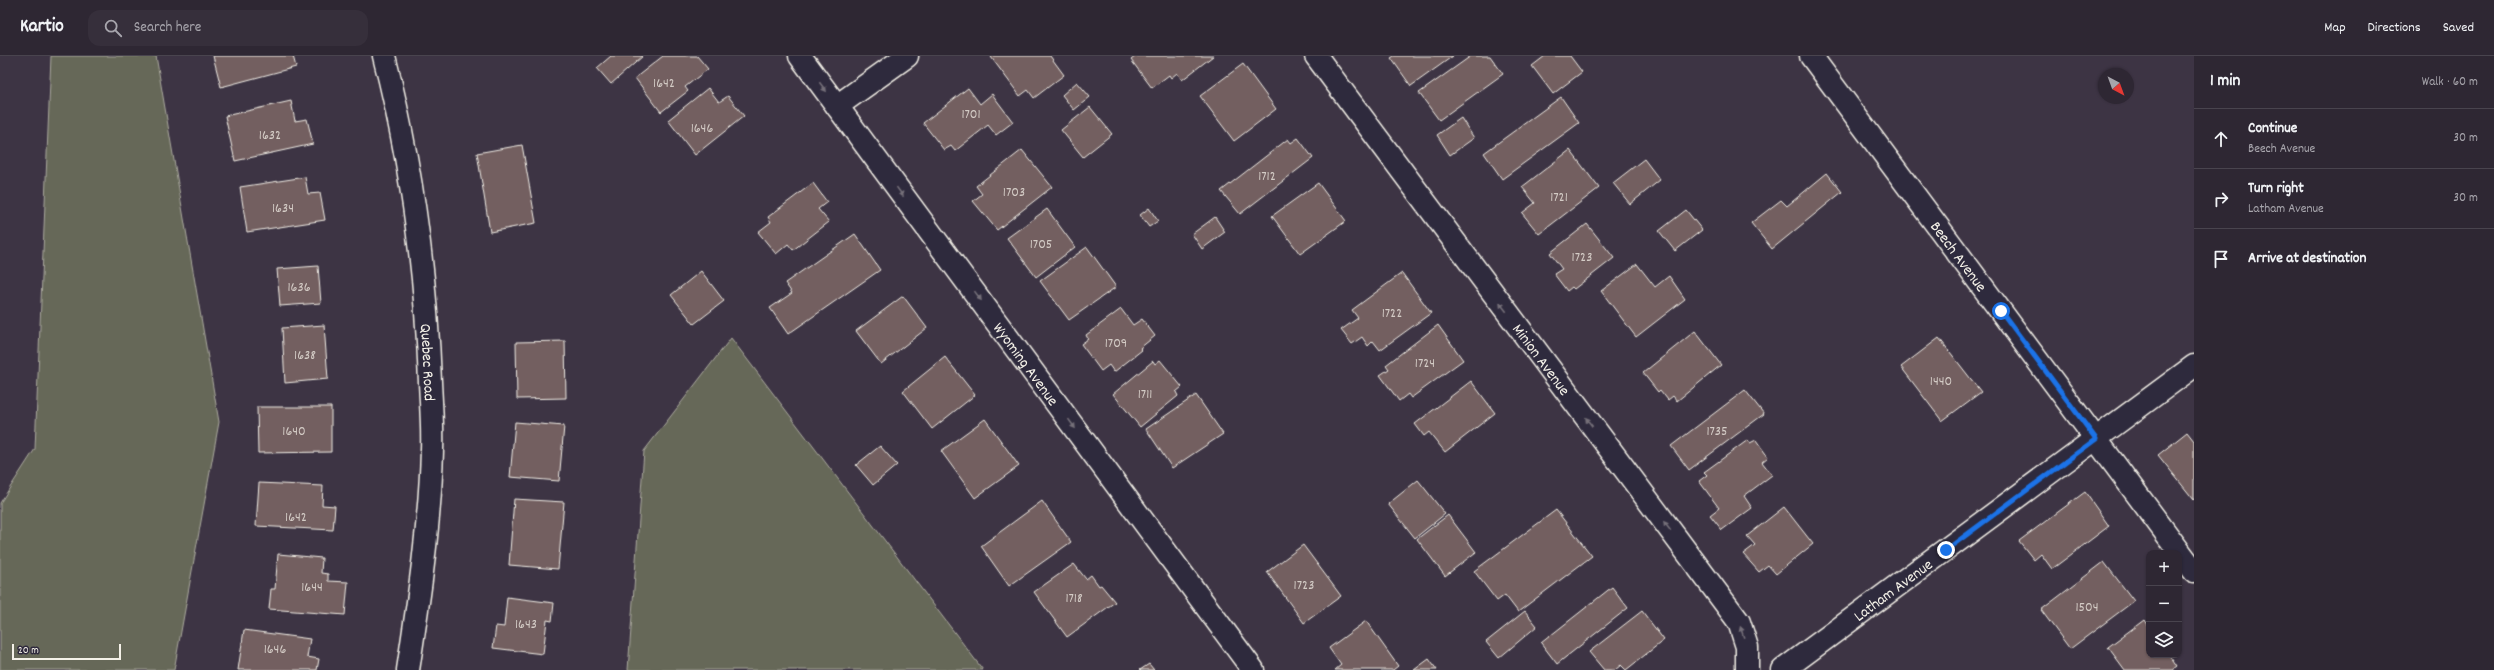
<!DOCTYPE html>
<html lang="en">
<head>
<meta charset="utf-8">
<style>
	body { margin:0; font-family:Dekko,sans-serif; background:#362f3b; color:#f1f3f6 }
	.controls { position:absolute; right:12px; bottom:12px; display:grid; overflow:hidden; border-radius:8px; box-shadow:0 1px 3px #0004 }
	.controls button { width:36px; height:36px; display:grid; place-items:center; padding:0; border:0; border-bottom:1px solid #49444e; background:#2e2733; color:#f1f3f6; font:20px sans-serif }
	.compass { position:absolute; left:2098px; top:12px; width:36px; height:36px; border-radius:50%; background:#2e2733; box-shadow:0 1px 3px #0004; rotate:139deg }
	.scale { position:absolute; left:12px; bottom:10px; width:109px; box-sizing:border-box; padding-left:4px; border:2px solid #f4f1e8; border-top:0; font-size:11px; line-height:14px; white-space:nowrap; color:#f4f1e8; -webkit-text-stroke:3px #2f2a3d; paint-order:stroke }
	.stop { position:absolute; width:12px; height:12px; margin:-9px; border:3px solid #1a73e8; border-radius:50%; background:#fff }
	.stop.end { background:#1a73e8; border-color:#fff; box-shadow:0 1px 4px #0008 }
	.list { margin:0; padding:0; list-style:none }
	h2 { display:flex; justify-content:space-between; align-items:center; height:52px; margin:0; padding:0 16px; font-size:17px }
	h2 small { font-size:13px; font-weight:400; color:#a7a5ac }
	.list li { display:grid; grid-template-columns:26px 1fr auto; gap:12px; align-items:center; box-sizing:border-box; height:60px; padding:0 16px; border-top:1px solid #49444e }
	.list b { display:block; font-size:15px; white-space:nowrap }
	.list p { margin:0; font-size:13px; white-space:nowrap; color:#a7a5ac }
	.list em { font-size:13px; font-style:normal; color:#a7a5ac }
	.icon { flex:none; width:22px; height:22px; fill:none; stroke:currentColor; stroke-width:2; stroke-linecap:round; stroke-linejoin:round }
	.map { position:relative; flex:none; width:2194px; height:614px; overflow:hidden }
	header { display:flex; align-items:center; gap:24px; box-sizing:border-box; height:56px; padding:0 20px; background:#2e2733; border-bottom:1px solid #49444e }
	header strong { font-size:19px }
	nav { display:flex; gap:22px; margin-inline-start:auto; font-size:14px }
	.search { width:280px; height:36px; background:#362f3b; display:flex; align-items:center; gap:10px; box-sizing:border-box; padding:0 14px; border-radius:12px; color:#a7a5ac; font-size:15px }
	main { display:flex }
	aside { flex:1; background:#2e2733 }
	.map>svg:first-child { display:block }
	.green { fill:#666859; stroke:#adaca0 }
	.building { fill:#735e61; stroke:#f4f1e8 }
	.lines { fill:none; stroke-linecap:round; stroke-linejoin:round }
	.minor-casing { stroke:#f4f1e8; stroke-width:25 }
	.tertiary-casing { stroke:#f4f1e8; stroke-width:25 }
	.minor { stroke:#2f2a3d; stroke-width:22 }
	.tertiary { stroke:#2f2a3d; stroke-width:22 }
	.oneway { fill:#747079 }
	.route { stroke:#1a73e8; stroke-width:5 }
	.labels { text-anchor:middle; stroke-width:3.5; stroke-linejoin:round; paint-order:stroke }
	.number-label { font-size:14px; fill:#d4ccc6 }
	.street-label { font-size:16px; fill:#f4f1e8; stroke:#2f2a3d }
</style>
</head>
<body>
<header>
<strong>Kartio</strong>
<div class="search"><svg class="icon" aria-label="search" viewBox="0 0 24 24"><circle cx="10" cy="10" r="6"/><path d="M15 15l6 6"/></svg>Search here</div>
<nav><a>Map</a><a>Directions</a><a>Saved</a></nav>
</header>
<main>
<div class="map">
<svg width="2194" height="614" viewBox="0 0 2194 614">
	<rect width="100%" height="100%" fill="#3d3444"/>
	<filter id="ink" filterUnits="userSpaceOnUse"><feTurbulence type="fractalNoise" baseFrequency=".025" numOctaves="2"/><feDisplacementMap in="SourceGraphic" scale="8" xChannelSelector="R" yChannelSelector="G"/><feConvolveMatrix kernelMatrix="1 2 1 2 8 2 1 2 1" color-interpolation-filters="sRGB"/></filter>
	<g filter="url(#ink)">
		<path class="green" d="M51 0H156L219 366 174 614H0V447L35 393Z
			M731 282 983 614H628L644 395Z"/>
		<path class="building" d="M213 0H293L296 11 221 31Z
			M611 0H643L611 28 597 12Z
			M663 0H697L708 13 685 31 688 35 661 56 635 22Z
			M993 0H1050L1064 19 1034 42 1028 34 1020 40 991 1Z
			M1136 0H1213L1182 24 1177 17 1171 22 1169 19 1152 32 1131 4Z
			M1394 0H1453L1411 30 1391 2Z
			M1471 0H1490L1503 18 1439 64 1419 37Z
			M1545 0H1570L1582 16 1553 38 1532 10Z
			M1243 8 1276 53 1234 85 1200 40Z
			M1077 26 1090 41 1074 54 1062 39Z
			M708 32 719 46 728 40 744 60 695 99 668 64Z
			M968 32 980 48 992 38 1013 66 996 79 988 69 955 95 951 90 944 94 923 67Z
			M1561 41 1579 67 1502 123 1484 97Z
			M291 45 295 65 307 63 313 88 235 105 225 60Z
			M1090 51 1112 78 1083 101 1061 74Z
			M1461 62 1474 82 1450 99 1437 79Z
			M1298 82 1313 102 1240 158 1221 135 1288 83 1291 87Z
			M522 89 536 167 490 176 477 97Z
			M1022 94 1052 131 997 174 973 145 982 138 976 130Z
			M1570 94 1599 132 1539 178 1522 157 1535 147 1522 131Z
			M1644 103 1660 124 1630 148 1613 127Z
			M1827 117 1842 136 1772 193 1751 167 1781 144 1787 150Z
			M305 121 308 138 320 137 325 164 247 176 240 131Z
			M813 127 827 146 818 153 829 166 793 194 788 188 776 198 758 176 771 166 768 161Z
			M1318 127 1346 165 1300 198 1272 160Z
			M1149 152 1158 165 1149 171 1140 159Z
			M1047 153 1075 191 1036 221 1007 182Z
			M1686 154 1702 174 1675 195 1659 175Z
			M1215 161 1225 176 1202 193 1192 178Z
			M1587 168 1614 202 1574 233 1572 231 1567 235 1554 218 1562 213 1550 197Z
			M855 178 880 214 788 278 770 252 792 237 785 227Z
			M1087 191 1116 231 1069 264 1040 225Z
			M1637 208 1655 231 1669 220 1685 243 1636 281 1601 235Z
			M318 210 321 247 280 250 277 213Z
			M701 215 724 245 694 268 671 239Z
			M1402 217 1431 257 1380 294 1373 285 1368 290 1362 281 1352 288 1341 274 1358 262 1352 254Z
			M903 240 927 272 881 308 856 275Z
			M1121 253 1133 269 1142 263 1155 280 1140 292 1142 294 1114 316 1109 309 1101 315 1081 288 1088 283 1086 279Z
			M324 269 328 323 285 327 282 272Z
			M1438 269 1463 304 1411 342 1408 338 1399 345 1380 319 1389 313 1386 309Z
			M1695 275 1721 309 1677 345 1673 340 1668 344 1660 334 1658 336 1643 317Z
			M1939 282 1981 336 1942 365 1901 311Z
			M565 285 566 342 517 343 516 286Z
			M945 301 975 339 932 373 903 335Z
			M1160 304 1182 331 1176 336 1178 340 1140 371 1113 338 1153 305 1155 308Z
			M1471 325 1495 357 1445 396 1429 376 1424 380 1415 368Z
			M1745 334 1764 358 1689 414 1671 390Z
			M1196 339 1223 378 1172 412 1146 373Z
			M257 351H331V396L258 397Z
			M985 363 1019 410 975 442 941 395Z
			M515 366 564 370 559 425 510 421Z
			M2187 376 2194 385V444L2158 399Z
			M1748 384 1750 387 1756 384 1768 401 1762 406 1772 419 1744 440 1752 452 1722 474 1710 459 1719 452 1699 425 1707 419 1704 416Z
			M880 390 897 409 873 429 856 409Z
			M1418 424 1445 458 1415 482 1388 448Z
			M259 427 323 430 322 449 335 450 333 474 256 470Z
			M2085 436 2109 470 2052 513 2041 498 2034 504 2019 485Z
			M514 443 564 446 558 513 509 509Z
			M1042 445 1071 486 1009 530 981 490Z
			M1784 451 1813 488 1776 518 1768 509 1759 516 1743 498 1755 489 1747 480Z
			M1556 454 1592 500 1518 556 1505 539 1497 545 1474 515Z
			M1448 459 1476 496 1445 520 1417 483Z
			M1303 489 1341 540 1304 567 1267 516Z
			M278 498 322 502 321 517 328 518V525L348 526 345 559 269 553 271 533H275Z
			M2104 506 2134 545 2070 593 2041 554Z
			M1074 508 1086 523 1091 519 1099 530 1101 529 1115 546 1067 581 1034 536Z
			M1612 531 1628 552 1557 608 1541 587Z
			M507 541 554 547 552 565 547 564 543 598 493 592 496 570 504 571Z
			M1525 555 1537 570 1499 602 1486 586Z
			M1642 555 1664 584 1626 614 1621 609 1615 614H1604L1589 596Z
			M2144 564 2149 572V599H2169L2177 611 2173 614H2125L2108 591Z
			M1366 565 1398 610 1393 614H1335L1341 609 1329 592Z
			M244 574 310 583 307 601 319 603 317 614H238Z
			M1429 603 1437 614H1414Z
			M1149 608 1154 614H1140Z"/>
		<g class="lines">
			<defs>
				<g id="minor">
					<path id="s1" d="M800 0 1253 614"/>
					<path id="s2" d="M1316 0 1739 566 1747 591V614"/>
					<path id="s3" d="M1811 0 2194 515"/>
					<path d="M837 50 907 0"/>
					<path id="s4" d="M1783 614 2194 310"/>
				</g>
				<g id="tertiary">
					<path id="s5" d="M384 0C411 106 426 216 430 326 431 349 433 372 432 394 430 468 419 542 408 614"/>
				</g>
			</defs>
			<use href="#minor" class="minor-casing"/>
			<use href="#tertiary" class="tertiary-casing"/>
			<use href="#minor" class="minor"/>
			<use href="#tertiary" class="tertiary"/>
		</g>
		<defs><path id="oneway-solid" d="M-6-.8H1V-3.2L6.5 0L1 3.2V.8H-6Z"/></defs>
		<g class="oneway">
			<use href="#oneway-solid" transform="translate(823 31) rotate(53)"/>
			<use href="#oneway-solid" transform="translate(900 136) rotate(54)"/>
			<use href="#oneway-solid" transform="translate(978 240) rotate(54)"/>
			<use href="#oneway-solid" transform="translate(1503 251) rotate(-127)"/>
			<use href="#oneway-solid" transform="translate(1589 366) rotate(-127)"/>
			<use href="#oneway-solid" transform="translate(1072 368) rotate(54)"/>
			<use href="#oneway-solid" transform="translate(1667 470) rotate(-127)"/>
			<use href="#oneway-solid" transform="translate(1742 576) rotate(-108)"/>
		</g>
	</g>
	<g class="lines" filter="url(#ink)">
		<path class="route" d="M1946 494 2096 383 2001 255"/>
	</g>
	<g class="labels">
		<g class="number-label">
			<text x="664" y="31">1642</text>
			<text x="971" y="62">1701</text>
			<text x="702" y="76">1646</text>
			<text x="270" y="83">1632</text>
			<text x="1267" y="124">1712</text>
			<text x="1014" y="140">1703</text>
			<text x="1559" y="145">1721</text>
			<text x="283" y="156">1634</text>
			<text x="1041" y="192">1705</text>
			<text x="1582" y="205">1723</text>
			<text x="299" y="235">1636</text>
			<text x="1392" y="261">1722</text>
			<text x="1116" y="291">1709</text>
			<text x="305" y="303">1638</text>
			<text x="1425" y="311">1724</text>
			<text x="1941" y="329">1440</text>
			<text x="1145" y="342">1711</text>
			<text x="294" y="379">1640</text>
			<text x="1717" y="379">1735</text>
			<text x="296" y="465">1642</text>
			<text x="1304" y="533">1723</text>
			<text x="312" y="535">1644</text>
			<text x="1074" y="546">1718</text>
			<text x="2087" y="555">1504</text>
			<text x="526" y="572">1643</text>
			<text x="275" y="597">1646</text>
		</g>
		<g class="street-label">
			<text dy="6" stroke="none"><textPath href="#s3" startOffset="249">Beech Avenue</textPath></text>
			<text dy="6" stroke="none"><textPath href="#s2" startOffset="378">Minion Avenue</textPath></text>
			<text dy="6" stroke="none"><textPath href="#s5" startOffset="310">Quebec Road</textPath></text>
			<text dy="6" stroke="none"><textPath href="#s1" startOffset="382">Wyoming Avenue</textPath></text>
			<text dy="6" stroke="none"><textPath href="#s4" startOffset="136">Latham Avenue</textPath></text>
		</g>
	</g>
</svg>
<div class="controls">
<button>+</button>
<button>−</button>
<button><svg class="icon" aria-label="layers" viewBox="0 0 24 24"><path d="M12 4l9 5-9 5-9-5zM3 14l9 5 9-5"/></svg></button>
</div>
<svg class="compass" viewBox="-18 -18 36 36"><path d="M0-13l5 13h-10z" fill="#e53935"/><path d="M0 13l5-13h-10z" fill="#a7a5ac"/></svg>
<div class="scale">20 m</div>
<div class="stop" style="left:2001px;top:255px"></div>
<div class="stop end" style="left:1946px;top:494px"></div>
</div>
<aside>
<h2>1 min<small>Walk · 60 m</small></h2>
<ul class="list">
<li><svg class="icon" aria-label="ahead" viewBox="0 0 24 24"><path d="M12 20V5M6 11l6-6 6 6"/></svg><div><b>Continue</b><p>Beech Avenue</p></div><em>30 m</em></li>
<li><svg class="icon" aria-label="right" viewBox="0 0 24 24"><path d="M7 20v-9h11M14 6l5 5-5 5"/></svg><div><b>Turn right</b><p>Latham Avenue</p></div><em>30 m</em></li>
<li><svg class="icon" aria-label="arrive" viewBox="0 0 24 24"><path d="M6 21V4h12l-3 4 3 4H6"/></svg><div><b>Arrive at destination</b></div></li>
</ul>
</aside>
</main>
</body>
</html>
